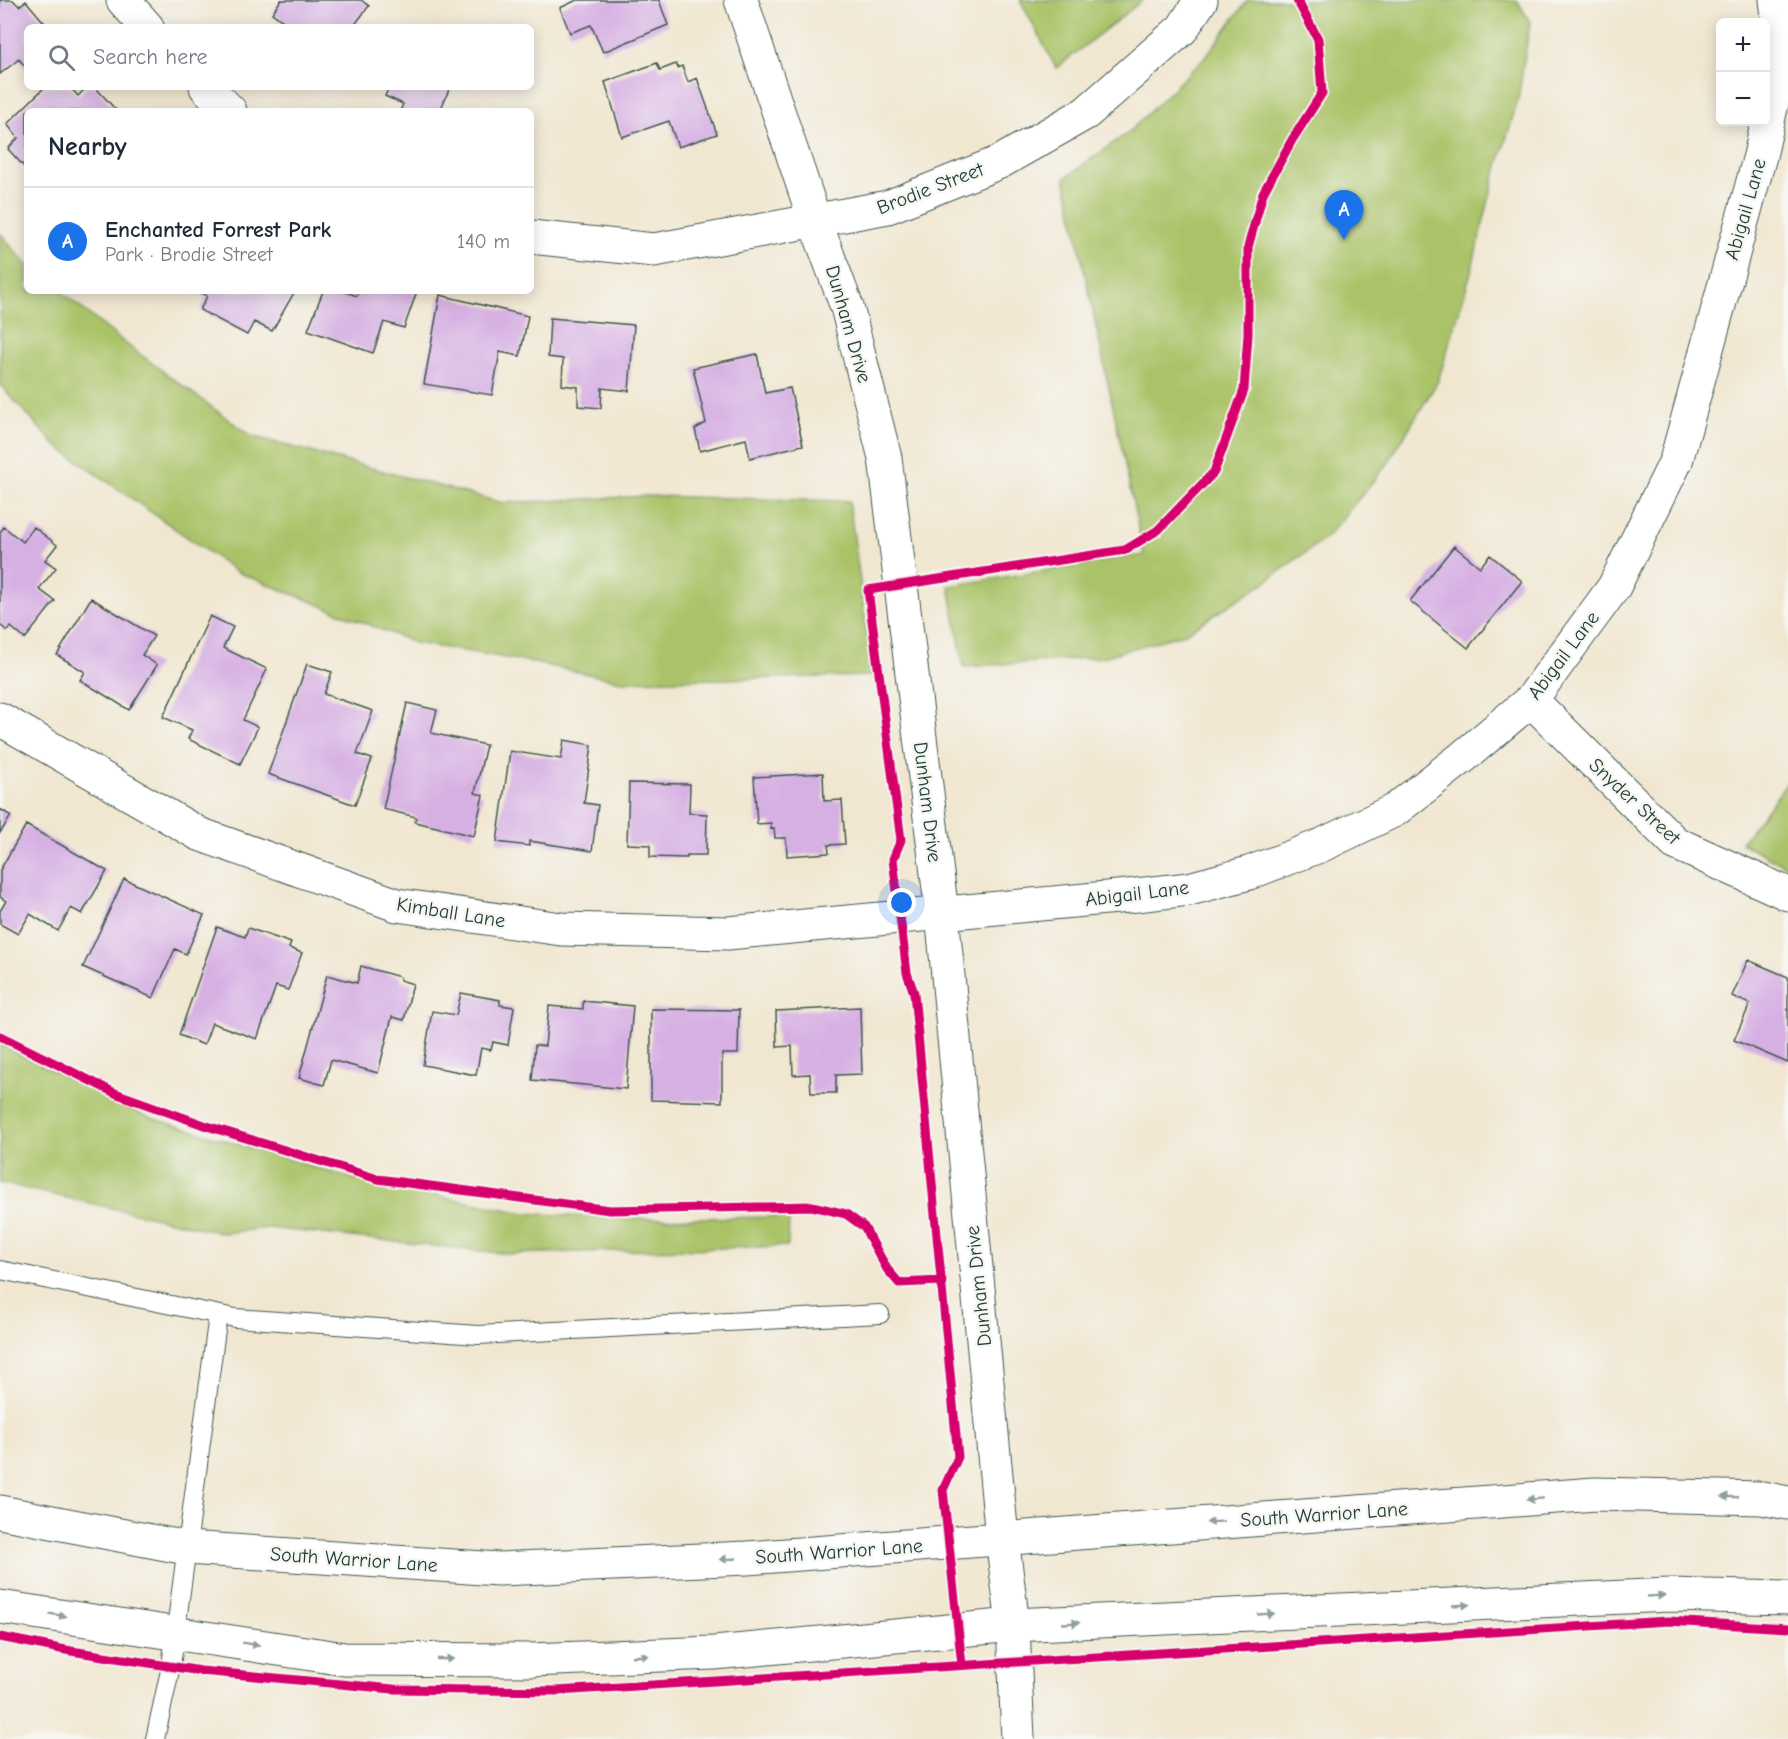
<!DOCTYPE html>
<html lang="en">
<head>
<meta charset="utf-8">
<style>
	body { margin:0; font-family:"Comic Neue",sans-serif; background:#f2f2f3; color:#1f2937 }
	.controls { position:absolute; right:18px; top:18px; display:grid; overflow:hidden; border-radius:9px; box-shadow:0 3px 15px #0003 }
	.controls button { width:54px; height:54px; display:grid; place-items:center; padding:0; border:0; border-bottom:2px solid #e0e1e3; background:#fff; color:#1f2937; font:30px sans-serif }
	.you { position:absolute; left:902px; top:903px; width:21px; height:21px; margin:-15px; border:4px solid #fff; border-radius:50%; background:#1a73e8; box-shadow:0 0 0 9px #1a73e833 }
	.badge { display:grid; place-items:center; width:39px; height:39px; border-radius:50%; background:#1a73e8; color:#fff; font-size:20px; font-weight:700 }
	.pin { position:absolute; translate:-50% -50px; filter:drop-shadow(0 2px 3px #0008) }
	.pin::after { content:''; position:absolute; top:32px; width:21px; height:18px; background:inherit; clip-path:polygon(0 0,100% 0,50% 100%) }
	.list { margin:0; padding:0; list-style:none }
	h2 { display:flex; justify-content:space-between; align-items:center; height:78px; margin:0; padding:0 24px; font-size:26px }
	h2 small { font-size:20px; font-weight:400; color:#747a83 }
	.list li { display:grid; grid-template-columns:39px 1fr auto; gap:18px; align-items:center; box-sizing:border-box; height:108px; padding:0 24px; border-top:2px solid #e0e1e3 }
	.list b { display:block; font-size:22px; white-space:nowrap }
	.list p { margin:0; font-size:20px; white-space:nowrap; color:#747a83 }
	.list em { font-size:20px; font-style:normal; color:#747a83 }
	.icon { flex:none; width:33px; height:33px; fill:none; stroke:currentColor; stroke-width:2; stroke-linecap:round; stroke-linejoin:round }
	.map { position:relative; flex:none; width:1788px; height:1739px; overflow:hidden }
	.search { position:absolute; background:#fff; box-shadow:0 3px 15px #0003; left:24px; top:24px; width:510px; height:66px; display:flex; align-items:center; gap:15px; box-sizing:border-box; padding:0 21px; border-radius:9px; color:#747a83; font-size:22px }
	.panel { position:absolute; background:#fff; box-shadow:0 3px 15px #0003; left:24px; top:108px; width:510px; height:186px; border-radius:9px }
	.map>svg:first-child { display:block }
	.green { fill:#aac368; stroke:#64804e; stroke-width:1.5 }
	.building { fill:#d6afe3 }
	.lines { fill:none; stroke-linecap:round; stroke-linejoin:round }
	.service-casing { stroke:#3e564c; stroke-width:20 }
	.minor-casing { stroke:#3e564c; stroke-width:35 }
	.tertiary-casing { stroke:#3e564c; stroke-width:35 }
	.service { stroke:#fff; stroke-width:18 }
	.minor { stroke:#fff; stroke-width:33 }
	.tertiary { stroke:#fff; stroke-width:33 }
	.cycleway-casing { stroke:#f6f6f2; stroke-width:13 }
	.cycleway { stroke:#d6006c; stroke-width:9 }
	.oneway { fill:#8f9e9a }
	.labels { text-anchor:middle; stroke-width:5; stroke-linejoin:round; paint-order:stroke }
	.street-label { font-size:20px; fill:#1f3d34; stroke:#f6f6f2 }
</style>
</head>
<body>
<div class="map">
<svg width="1788" height="1739" viewBox="0 0 1788 1739">
	<rect width="100%" height="100%" fill="#f6f6f2"/>
	<filter id="ink" filterUnits="userSpaceOnUse"><feTurbulence type="fractalNoise" baseFrequency=".0167" numOctaves="2"/><feDisplacementMap in="SourceGraphic" scale="12" xChannelSelector="R" yChannelSelector="G"/><feConvolveMatrix kernelMatrix="1 2 1 2 8 2 1 2 1" color-interpolation-filters="sRGB"/></filter>
	<filter id="wash" filterUnits="userSpaceOnUse"><feTurbulence type="fractalNoise" baseFrequency=".008" numOctaves="4" result="noise"/><feDisplacementMap in="SourceGraphic" scale="24" xChannelSelector="R" yChannelSelector="G"/><feGaussianBlur stdDeviation="1.35" result="paint"/><feColorMatrix in="noise" values="0 0 0 0 0 0 0 0 0 0 0 0 0 0 0 0 0 1.4 0 .05"/><feComposite in="paint" operator="in"/></filter>
	<g filter="url(#wash)">
		<rect width="100%" height="100%" fill="#f1e7d1"/>
		<path class="green" d="M1020 0H1143L1056 68Z
			M1248 0H1517L1530 22 1518 100 1494 179 1471 272 1438 381 1386 466 1327 537 1264 583 1186 633 1103 657 964 667 949 586 1144 555 1065 178 1130 131 1206 56Z
			M0 233 27 265V291H60L126 344 251 436 503 503 648 496 849 501 873 676 622 681 525 661 415 643 237 572 55 445 0 385Z
			M1788 782V867L1741 843Z
			M0 1045 145 1116 357 1180 524 1213 624 1219 789 1217 788 1246 509 1254 269 1228 224 1233 0 1183Z"/>
		<g id="blocks">
			<path class="building" d="M0 0H13L19 6 26 1 48 27H27V69L19 59 0 74Z
				M281 0H361L369 6 353 27H281L284 22 272 13Z
				M577 0H659L668 25 603 52 591 25 570 33 560 8Z
				M657 63 660 70 676 64 678 68 682 66 688 82 697 78 717 134 678 147 669 121 622 137 605 82Z
				M45 87H70L78 96 87 87H95L117 111H27V170L8 149 18 138 7 124Z
				M389 87H450L440 111H400L403 104 385 96Z
				M196 291H295L272 331 254 322 247 335 200 310 207 296Z
				M323 291H343L357 296 359 291H417L404 328 384 322 373 353 308 330Z
				M440 295 528 316 520 356 500 352 492 395 424 384Z
				M550 318 634 325 629 391 602 388 601 408 578 406V387L562 385 563 359 548 357Z
				M757 354 765 393 790 388 803 445 750 458 746 439 700 451 695 429 706 423 693 368Z
				M4 527 23 542 34 527 57 545 45 560 56 568 39 589 55 601 25 639 11 627 7 631 0 625V532Z
				M1454 546 1480 567 1490 555 1522 581 1468 648 1410 601Z
				M91 598 154 636 142 655 157 665 129 710 80 680 85 672 57 655Z
				M210 616 233 627 223 648 267 669 243 720 258 727 240 764 188 739 192 730 163 717Z
				M307 664 332 672 324 694 373 711 357 754 372 759 355 805 268 774Z
				M407 703 437 710 431 733 486 745 475 793 483 795 474 836 415 822 416 817 383 809Z
				M564 740 592 745 584 803 598 805 592 851 529 841V846L497 842 510 751 561 759Z
				M823 773 824 801 842 800 845 844 828 845 829 853 787 856 786 838H775L774 828 771 829V823L757 824 754 777Z
				M629 783 690 784 689 813 707 814 706 855H687V858L650 857V845L627 844Z
				M0 809 11 816 0 833Z
				M26 825 107 871 82 914 71 908 58 931 30 914 18 934 0 924V911L6 901 0 897V870Z
				M124 879 204 915 186 954 175 949 153 998 83 967Z
				M217 927 245 937 248 928 291 943 289 948 302 953 288 990 276 986 257 1039 212 1023 204 1045 179 1035Z
				M1748 960 1788 977V1063L1734 1040 1750 1004 1732 996Z
				M361 966 400 977V980L413 984 404 1020 392 1017 378 1073 331 1060 324 1085 299 1078 327 975 357 983Z
				M461 993 500 1000V1005L514 1007 508 1045 493 1042 491 1050 481 1048 476 1075 423 1065 432 1011 456 1015Z
				M583 1001 633 1006 626 1089 532 1080 535 1045 545 1046 549 1006 583 1009Z
				M860 1007 862 1074 836 1075V1093H811L810 1074 793 1075 792 1046 777 1047 776 1011Z
				M651 1009 739 1010 738 1054H722V1102L651 1100Z"/>
		</g>
	</g>
	<g filter="url(#ink)">
		<use href="#blocks" fill-opacity="0" stroke="#3e564c" stroke-width="1.5"/>
		<g class="lines">
			<defs>
				<path id="service" d="M0 1270 235 1318 478 1335 880 1314
					M155 1739 171 1666 218 1315"/>
				<path id="minor" d="M123 0 147 27
					M741 0 815 221 847 307 885 458 942 913 1002 1538 1013 1625 1018 1739
					M206 87 230 111
					M531 237 654 250 888 207 1000 162 1086 113 1182 29 1201 0
					M1531 700 1675 843 1788 894
					M0 719 199 834 397 905 561 929 728 933 1128 896 1189 889 1249 873 1322 845 1395 810 1463 757 1531 700 1614 587 1676 461 1760 156 1775 90 1779 24 1776 0"/>
				<path id="tertiary" d="M0 1512 187 1548 498 1569 747 1558 1595 1494 1762 1498 1788 1503
					M0 1607 345 1659 530 1660 714 1653 1013 1625 1669 1595 1788 1598"/>
			</defs>
			<use href="#service" class="service-casing"/>
			<use href="#minor" class="minor-casing"/>
			<use href="#tertiary" class="tertiary-casing"/>
			<use href="#service" class="service"/>
			<use href="#minor" class="minor"/>
			<use href="#tertiary" class="tertiary"/>
			<defs>
				<path id="cycleway" d="M0 1036 115 1093 204 1125 378 1179 610 1210 812 1206 846 1214 864 1227 887 1269 899 1283 942 1281
					M0 1637 71 1651 201 1671 393 1689 557 1691 1668 1621 1788 1628
					M962 1665 943 1490 958 1457 914 993 907 973 893 859 901 840 868 590 1125 550 1158 530 1214 472 1244 390 1248 334V247L1263 193 1292 140 1322 93 1318 39 1297 0"/>
			</defs>
			<use href="#cycleway" class="cycleway-casing"/>
			<use href="#cycleway" class="cycleway"/>
		</g>
		<defs><path id="oneway-solid" d="M-6-.8H1V-3.2L6.5 0L1 3.2V.8H-6Z" transform="scale(1.5)"/></defs>
		<g class="oneway">
			<use href="#oneway-solid" transform="translate(1730 1497) rotate(-179)"/>
			<use href="#oneway-solid" transform="translate(1535 1499) rotate(176)"/>
			<use href="#oneway-solid" transform="translate(1215 1522) rotate(176)"/>
			<use href="#oneway-solid" transform="translate(728 1559) rotate(177)"/>
			<use href="#oneway-solid" transform="translate(1656 1596) rotate(-3)"/>
			<use href="#oneway-solid" transform="translate(1461 1605) rotate(-3)"/>
			<use href="#oneway-solid" transform="translate(1266 1614) rotate(-3)"/>
			<use href="#oneway-solid" transform="translate(58 1615) rotate(9)"/>
			<use href="#oneway-solid" transform="translate(1071 1623) rotate(-3)"/>
			<use href="#oneway-solid" transform="translate(251 1644) rotate(9)"/>
			<use href="#oneway-solid" transform="translate(640 1656) rotate(-2)"/>
			<use href="#oneway-solid" transform="translate(445 1659)"/>
		</g>
	</g>
	<g class="labels">
		<g class="street-label">
			<text transform="translate(930 188) rotate(-21)" y="7">Brodie Street</text>
			<text transform="translate(1745 209) rotate(-74)" y="7">Abigail Lane</text>
			<text transform="translate(849 324) rotate(74)" y="7">Dunham Drive</text>
			<text transform="translate(1563 655) rotate(-53)" y="7">Abigail Lane</text>
			<text transform="translate(1635 801) rotate(43)" y="7">Snyder Street</text>
			<text transform="translate(928 802) rotate(83)" y="7">Dunham Drive</text>
			<text transform="translate(1137 893) rotate(-7)" y="7">Abigail Lane</text>
			<text transform="translate(451 912) rotate(9)" y="7">Kimball Lane</text>
			<text transform="translate(978 1286) rotate(-96)" y="7">Dunham Drive</text>
			<text transform="translate(1324 1514) rotate(-4)" y="7">South Warrior Lane</text>
			<text transform="translate(839 1551) rotate(-4)" y="7">South Warrior Lane</text>
			<text transform="translate(354 1559) rotate(4)" y="7">South Warrior Lane</text>
		</g>
	</g>
</svg>
<div class="controls">
<button>+</button>
<button>−</button>
</div>
<div class="you"></div>
<div class="pin badge" style="left:1344px;top:240px">A</div>
<div class="search"><svg class="icon" aria-label="search" viewBox="0 0 24 24"><circle cx="10" cy="10" r="6"/><path d="M15 15l6 6"/></svg>Search here</div>
<section class="panel">
<h2>Nearby<small></small></h2>
<ul class="list">
<li><span class="badge">A</span><div><b>Enchanted Forrest Park</b><p>Park · Brodie Street</p></div><em>140 m</em></li>
</ul>
</section>
</div>
</body>
</html>
